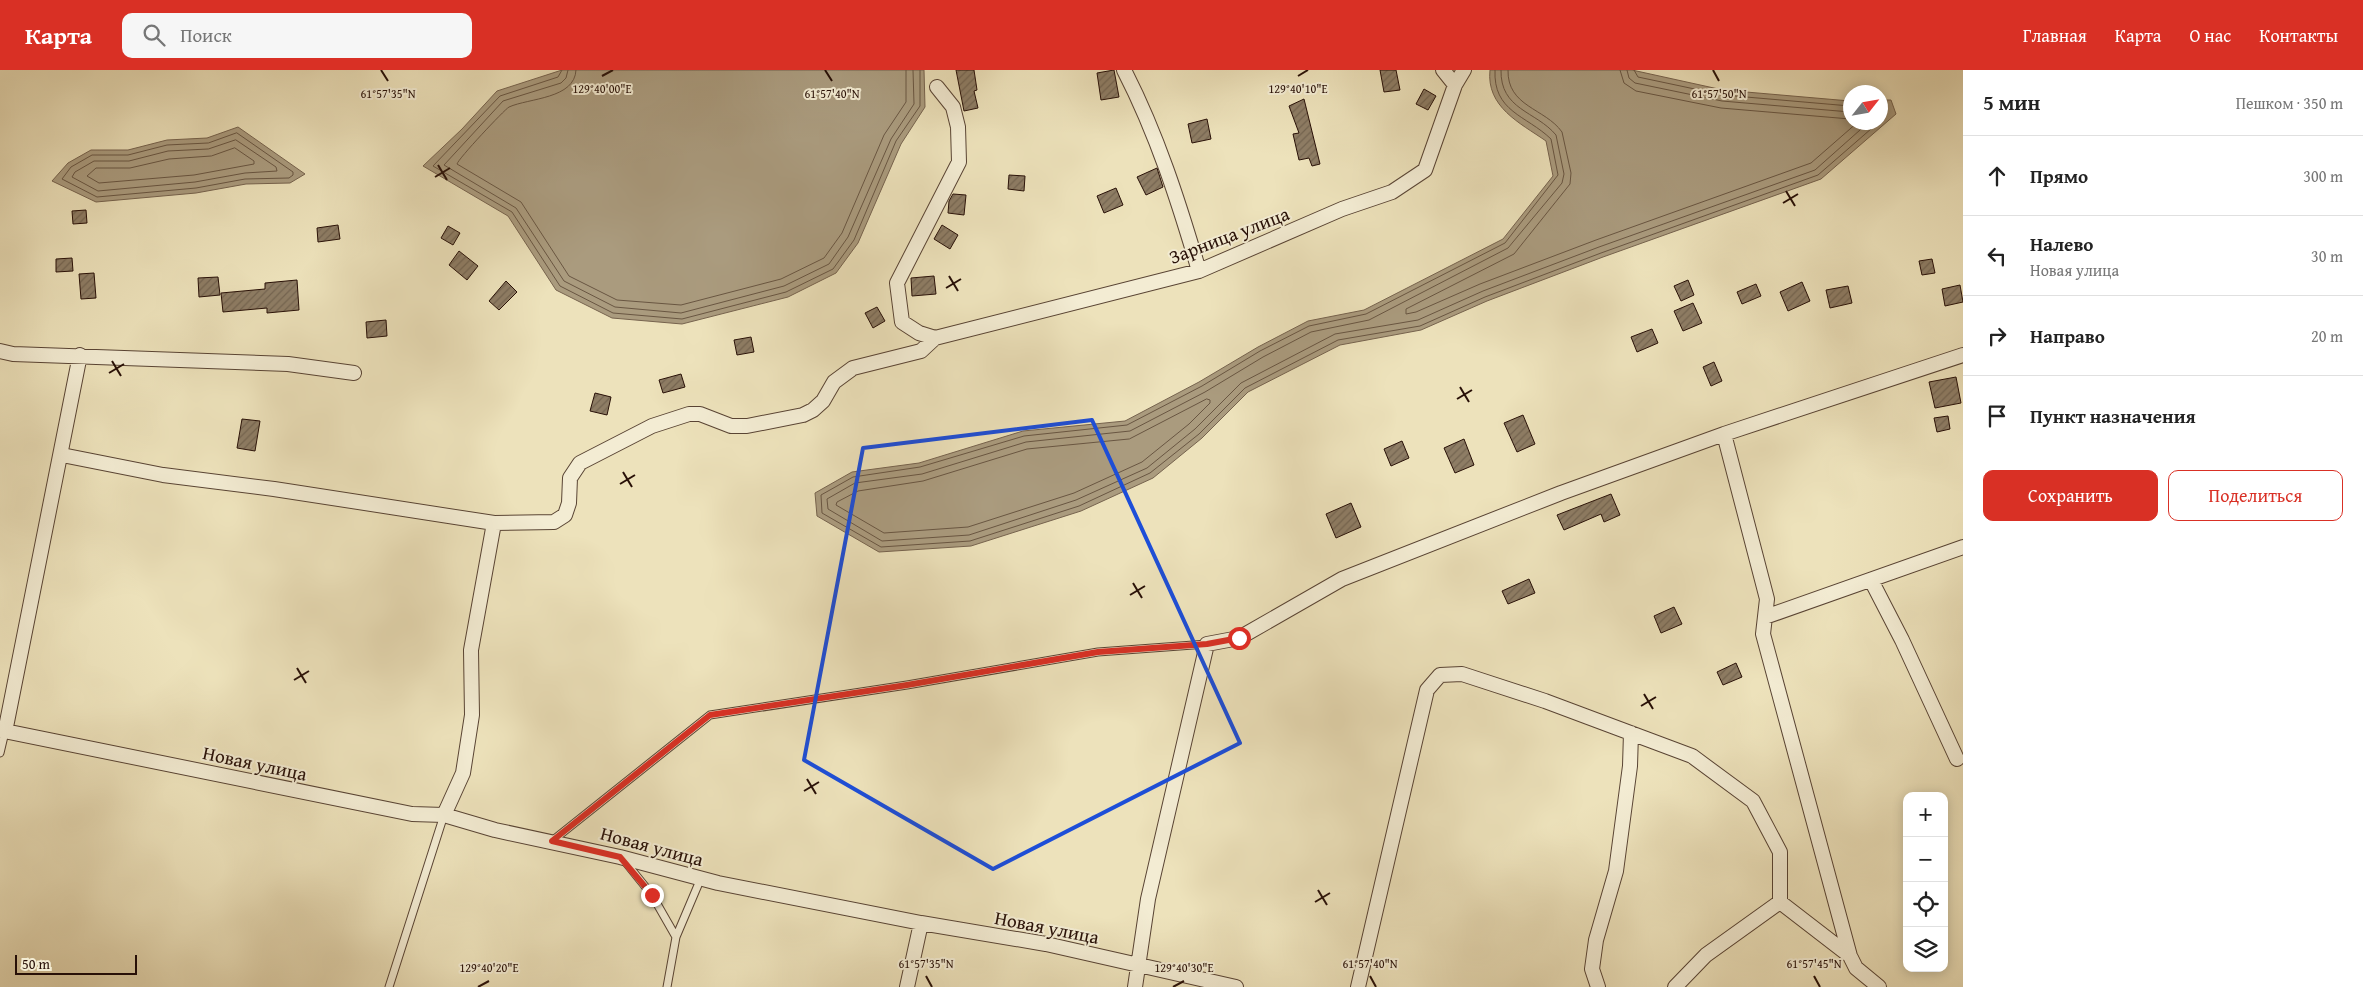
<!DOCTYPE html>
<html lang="ru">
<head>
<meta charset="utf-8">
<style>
	body { margin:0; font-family:"Gentium Book Plus",serif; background:#f6f6f6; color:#222 }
	.controls { position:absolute; right:15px; bottom:15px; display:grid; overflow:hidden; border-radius:10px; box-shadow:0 2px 12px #0003 }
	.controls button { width:45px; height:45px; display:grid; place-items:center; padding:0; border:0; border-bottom:1px solid #e0e0e0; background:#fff; color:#222; font:25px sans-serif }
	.compass { position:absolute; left:1843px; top:15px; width:45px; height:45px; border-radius:50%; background:#fff; box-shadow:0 2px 12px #0003; rotate:59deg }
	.scale { position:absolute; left:15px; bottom:12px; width:122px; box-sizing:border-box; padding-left:5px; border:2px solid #281007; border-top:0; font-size:14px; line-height:18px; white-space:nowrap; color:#281007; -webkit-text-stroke:4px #f3ecd3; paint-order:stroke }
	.stop { position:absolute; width:15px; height:15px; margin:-11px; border:4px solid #d93025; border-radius:50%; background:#fff }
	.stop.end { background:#d93025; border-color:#fff; box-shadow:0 1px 5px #0008 }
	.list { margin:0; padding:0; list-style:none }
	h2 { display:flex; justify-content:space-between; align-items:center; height:65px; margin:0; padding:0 20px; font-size:21px }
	h2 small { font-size:16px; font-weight:400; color:#767676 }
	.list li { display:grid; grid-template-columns:32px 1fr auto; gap:15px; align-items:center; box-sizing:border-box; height:80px; padding:0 20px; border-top:1px solid #e0e0e0 }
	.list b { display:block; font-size:19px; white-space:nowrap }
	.list p { margin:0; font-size:16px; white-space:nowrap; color:#767676 }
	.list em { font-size:16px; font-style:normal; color:#767676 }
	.actions { display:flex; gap:10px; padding:15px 20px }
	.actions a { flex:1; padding:11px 0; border:1px solid #d93025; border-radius:10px; text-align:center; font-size:18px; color:#d93025 }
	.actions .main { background:#d93025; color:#fff }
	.icon { flex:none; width:28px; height:28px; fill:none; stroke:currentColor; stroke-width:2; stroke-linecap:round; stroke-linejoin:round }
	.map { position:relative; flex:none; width:1963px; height:917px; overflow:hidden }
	header { display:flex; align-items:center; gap:30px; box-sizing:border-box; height:70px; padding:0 25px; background:#d93025; color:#fff }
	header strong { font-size:24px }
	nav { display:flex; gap:28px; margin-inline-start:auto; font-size:18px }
	.search { width:350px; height:45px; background:#f6f6f6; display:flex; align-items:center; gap:12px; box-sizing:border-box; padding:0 18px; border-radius:10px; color:#767676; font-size:19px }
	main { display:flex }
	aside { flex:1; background:#fff }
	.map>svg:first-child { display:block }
	.water { fill:#aa9b7e; stroke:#76634e }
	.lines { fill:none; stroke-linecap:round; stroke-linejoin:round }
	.shore { stroke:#695642; stroke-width:1 }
	.building { fill:url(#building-hatch); stroke:#281007 }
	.service-casing { stroke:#594434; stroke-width:9 }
	.minor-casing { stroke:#594434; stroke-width:16 }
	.service { stroke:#f3ecd3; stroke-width:7 }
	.minor { stroke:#f3ecd3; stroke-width:14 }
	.route { stroke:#d93025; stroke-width:6 }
	.marked { fill:none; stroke:#1d4ed8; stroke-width:4; stroke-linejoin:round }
	.ticks { fill:none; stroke:#281007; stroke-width:2 }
	.labels { text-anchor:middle; stroke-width:4; stroke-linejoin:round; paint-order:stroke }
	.street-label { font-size:19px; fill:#281007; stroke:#f3ecd3 }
	.ticks-label { font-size:12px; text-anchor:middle; fill:#281007; stroke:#f3ecd3; stroke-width:4; stroke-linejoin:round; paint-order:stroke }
</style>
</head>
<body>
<header>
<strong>Карта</strong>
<div class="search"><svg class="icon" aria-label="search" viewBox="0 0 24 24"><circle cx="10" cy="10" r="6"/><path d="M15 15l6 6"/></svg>Поиск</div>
<nav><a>Главная</a><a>Карта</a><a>О нас</a><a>Контакты</a></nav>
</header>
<main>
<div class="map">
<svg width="1963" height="917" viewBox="0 0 1963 917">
	<defs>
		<pattern id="building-hatch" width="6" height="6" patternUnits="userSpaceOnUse" patternTransform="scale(1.25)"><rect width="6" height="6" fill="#8e7d65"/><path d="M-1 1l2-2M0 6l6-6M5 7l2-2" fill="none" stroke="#746551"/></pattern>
	</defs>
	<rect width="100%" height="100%" fill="#ede2bb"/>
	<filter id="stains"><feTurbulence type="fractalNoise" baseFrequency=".004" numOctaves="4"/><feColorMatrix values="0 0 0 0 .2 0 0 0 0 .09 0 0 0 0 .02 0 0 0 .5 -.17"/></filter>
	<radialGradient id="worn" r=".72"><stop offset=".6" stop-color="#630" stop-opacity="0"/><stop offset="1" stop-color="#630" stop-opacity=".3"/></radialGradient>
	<path class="water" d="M562 0H924L925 37 901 74 858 173 836 203 788 227 682 254 612 248 556 220 508 146 423 96 462 59 497 21Z
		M1490 0H1632L1723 20 1850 31V52H1880L1881 30H1891L1896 44 1821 109 1603 187 1487 231 1421 260 1340 275 1248 322 1202 368 1153 408 1081 441 971 476 879 482 817 446 815 423 852 402 919 393 1023 361 1125 351 1199 312 1258 277 1308 251 1364 240 1503 169 1553 106 1546 71C1520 53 1486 37 1490 0Z
		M238 57 305 104 290 113 246 114 196 123 96 132 52 111 68 93 91 80H128L167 70 207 68Z"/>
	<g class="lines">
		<path class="shore" d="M562 0 558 7 500 26 433 96 512 142 560 216 613 243 682 249 786 222 833 199 854 170 896 71 920 36V0
			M568 0 566 8 561 13 503 31 444 95 516 138 564 211 615 237 681 243 784 216 829 194 848 167 891 69 914 34 913 0
			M576 0C575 29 529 28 509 37 504 40 458 89 457 94L521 132 569 206 617 230 681 235 781 209 824 188 842 163 884 65 906 32V0
			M1495 0C1493 42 1526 45 1551 69L1558 105 1505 173 1366 244 1309 256 1260 281 1202 316 1127 355 1024 366 920 397 853 407 821 425 822 443 881 477 970 471 1079 436 1150 403 1199 364 1245 318 1338 270 1420 256 1485 227 1601 183 1818 105 1879 52
			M1501 0C1500 40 1536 41 1556 65L1564 104 1562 113 1508 178 1369 250 1311 262 1263 287 1205 322 1130 361 1026 372 922 404 855 413 827 429 828 439 882 471 969 465 1076 430 1147 398 1195 359 1241 313 1335 264 1418 250 1483 221 1599 177 1815 100 1869 52
			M1508 0C1507 37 1545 38 1562 62L1571 103 1570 114 1514 184 1406 239V244L1416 242 1480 214 1596 170 1811 93 1858 52
			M1620 0 1624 13 1636 21 1721 38 1850 49
			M1627 0 1629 8 1635 13 1722 31 1850 42
			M1634 0 1638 7 1723 25 1850 36
			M237 63 293 102V105L289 108 245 109 196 118 97 127 62 109 71 97 92 85H128L167 75 208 73Z
			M236 70 276 97 277 101 245 103 195 112 98 121 72 107 75 102 94 91H129L168 81 208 79Z
			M235 78 254 91V94L194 105 99 113 87 106 96 98H130L169 89 211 86Z
			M1207 329 1210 330V333L1189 354 1142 392 1074 423 968 457 884 463 836 435 837 432 858 421 923 411 1027 379 1129 369Z"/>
	</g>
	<path class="building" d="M956 0H974L977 20 974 21 978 38 964 41Z
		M1114 0 1119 27 1101 30 1097 3Z
		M1380 0H1396L1400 20 1384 22Z
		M1424 19 1436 26 1428 40 1416 34Z
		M1304 29 1320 94 1312 96 1309 88 1299 90 1293 64 1299 63 1289 36Z
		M1207 49 1211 69 1192 73 1188 54Z
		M1157 98 1163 117 1146 125 1137 107Z
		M1009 105 1025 106 1024 121 1008 119Z
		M1116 118 1123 135 1104 143 1097 126Z
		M953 124 966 125 964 145 948 143 949 131Z
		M86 140 87 153 73 154 72 141Z
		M338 155 340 169 318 172 317 158Z
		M942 155 958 165 950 179 934 169Z
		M448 156 460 163 453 175 441 168Z
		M459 181 478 196 467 210 449 195Z
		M72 188 73 201 56 202V189Z
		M1932 189 1935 203 1922 205 1919 191Z
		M94 203 96 228 81 229 79 204Z
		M934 206 936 224 912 226 911 208Z
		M218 207 220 225 199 227 198 208Z
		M297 210 299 240 267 243V238L223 242 221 223 265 219V213Z
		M1688 210 1694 225 1681 231 1674 216Z
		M506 211 517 222 499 240 489 231Z
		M1802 212 1810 231 1788 241 1780 222Z
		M1756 214 1761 226 1742 234 1737 222Z
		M1960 215 1963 232 1945 236 1942 219Z
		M1848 216 1852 233 1830 238 1826 220Z
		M1693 233 1702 253 1683 261 1674 241Z
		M877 237 885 251 873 258 865 243Z
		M386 250 387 266 367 268 366 252Z
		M1652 259 1658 273 1637 282 1631 267Z
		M751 267 754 282 737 285 734 270Z
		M1714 292 1722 311 1711 316 1703 297Z
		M681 304 685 317 663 323 659 310Z
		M1956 307 1961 333 1935 338 1929 312Z
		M595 323 611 327 607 345 590 341Z
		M1523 345 1535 374 1517 382 1504 353Z
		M1948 346 1950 359 1937 362 1934 348Z
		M242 349 260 351 255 381 237 378Z
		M1464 369 1474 395 1455 403 1444 378Z
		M1402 371 1409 388 1391 396 1384 379Z
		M1611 424 1620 445 1604 452 1601 444 1564 460 1557 445Z
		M1351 433 1361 457 1336 468 1326 444Z
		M1529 509 1535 523 1508 534 1502 521Z
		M1674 537 1682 554 1661 563 1654 546Z
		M1736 593 1742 607 1723 615 1717 602Z"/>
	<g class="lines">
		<defs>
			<path id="service" d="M0 683 5 662
				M552 771 710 645 907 615 1098 582 1207 574
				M623 789 652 825 676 867
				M389 917 444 745
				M667 917 676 867 701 808"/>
			<path id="minor" d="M1124 0C1157 64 1179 133 1199 201
				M1443 0 1455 15
				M935 268 919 263 902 252 897 213 959 92 958 57 953 37 937 17
				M0 281 13 284 288 294 354 303
				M1724 364 1767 529 1763 564 1850 886
				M62 385 163 405 274 419 494 453 554 452 565 445 569 433 570 408 580 393 652 356 689 344H700L731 356H747L803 345 813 340 823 331 834 312 853 298 921 281 935 268 1199 201 1342 139 1392 122 1425 100 1455 15 1464 0
				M1871 510 1902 570 1957 689
				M1765 547 1963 477
				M0 660 412 744 444 745 495 760 620 787 718 813 921 853 1046 874 1236 917
				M5 662 80 285
				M444 745 463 703 472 645 471 580 494 453
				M907 917 921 853
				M1135 917 1148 829 1207 574 1239 568 1342 509 1561 423 1724 364 1963 285
				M1358 917 1427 620 1440 605 1462 604 1545 631 1692 686 1753 731 1780 782V832
				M1598 917 1592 899 1596 870 1616 801 1630 696 1631 663
				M1675 917 1706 885 1780 832 1850 886 1856 898 1879 917"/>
		</defs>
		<use href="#service" class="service-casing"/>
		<use href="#minor" class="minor-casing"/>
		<use href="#service" class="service"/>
		<use href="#minor" class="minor"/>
	</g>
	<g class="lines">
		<path class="route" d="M652 825 620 787 552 771 710 645 907 615 1098 582 1207 574 1239 568"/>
	</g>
	<path class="marked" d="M1092 350 1240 673 993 799 804 690 863 378Z"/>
	<path class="ticks" d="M381 0 388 11M825 0 832 11M1713 0 1719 11M602 6 613 0M1298 6 1308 0M438 95 447 110M435 107 450 98M1786 121 1795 136M1783 133 1798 124M949 206 958 221M946 218 961 209M112 291 121 306M109 303 124 294M1460 317 1469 332M1457 329 1472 320M623 402 632 417M620 414 635 405M1133 513 1142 528M1130 525 1145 516M297 598 306 613M294 610 309 601M1644 624 1653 639M1641 636 1656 627M807 709 816 724M804 721 819 712M1318 820 1327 835M1315 832 1330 823M926 906 932 917M1370 906 1376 917M1814 906 1820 917M478 917 489 911M1173 917 1184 911"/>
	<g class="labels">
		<g class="street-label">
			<text transform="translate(1229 165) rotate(-21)" y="7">Зарница улица</text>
			<text transform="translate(255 693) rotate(12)" y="7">Новая улица</text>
			<text transform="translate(652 776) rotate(15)" y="7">Новая улица</text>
			<text transform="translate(1047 857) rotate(11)" y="7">Новая улица</text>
		</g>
	</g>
	<g class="ticks-label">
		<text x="602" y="23">129°40'00"E</text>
		<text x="1298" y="23">129°40'10"E</text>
		<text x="388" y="28">61°57'35"N</text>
		<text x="832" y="28">61°57'40"N</text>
		<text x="1719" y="28">61°57'50"N</text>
		<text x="926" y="898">61°57'35"N</text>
		<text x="1370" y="898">61°57'40"N</text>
		<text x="1814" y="898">61°57'45"N</text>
		<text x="489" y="902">129°40'20"E</text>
		<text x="1184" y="902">129°40'30"E</text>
	</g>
	<rect width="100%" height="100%" filter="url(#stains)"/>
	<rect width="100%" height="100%" fill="url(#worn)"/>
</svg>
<div class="controls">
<button>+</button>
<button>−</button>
<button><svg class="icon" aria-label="locate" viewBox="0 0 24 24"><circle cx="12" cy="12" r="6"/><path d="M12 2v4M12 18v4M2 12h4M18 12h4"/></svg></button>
<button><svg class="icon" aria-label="layers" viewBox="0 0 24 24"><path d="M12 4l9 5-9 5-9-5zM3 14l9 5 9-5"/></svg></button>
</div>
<svg class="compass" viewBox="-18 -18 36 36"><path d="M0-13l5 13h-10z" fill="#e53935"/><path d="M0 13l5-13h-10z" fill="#767676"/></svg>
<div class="scale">50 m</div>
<div class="stop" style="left:1239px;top:568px"></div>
<div class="stop end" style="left:652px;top:825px"></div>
</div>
<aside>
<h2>5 мин<small>Пешком · 350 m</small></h2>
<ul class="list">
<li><svg class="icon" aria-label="ahead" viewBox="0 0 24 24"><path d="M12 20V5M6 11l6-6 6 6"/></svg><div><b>Прямо</b></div><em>300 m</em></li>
<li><svg class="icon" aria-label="left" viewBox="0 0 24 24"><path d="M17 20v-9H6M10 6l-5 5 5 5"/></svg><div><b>Налево</b><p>Новая улица</p></div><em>30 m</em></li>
<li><svg class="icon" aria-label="right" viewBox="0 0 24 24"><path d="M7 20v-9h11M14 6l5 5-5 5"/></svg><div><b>Направо</b></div><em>20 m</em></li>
<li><svg class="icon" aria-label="arrive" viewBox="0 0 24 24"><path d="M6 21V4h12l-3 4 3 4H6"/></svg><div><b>Пункт назначения</b></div></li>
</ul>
<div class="actions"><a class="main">Сохранить</a><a>Поделиться</a></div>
</aside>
</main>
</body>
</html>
